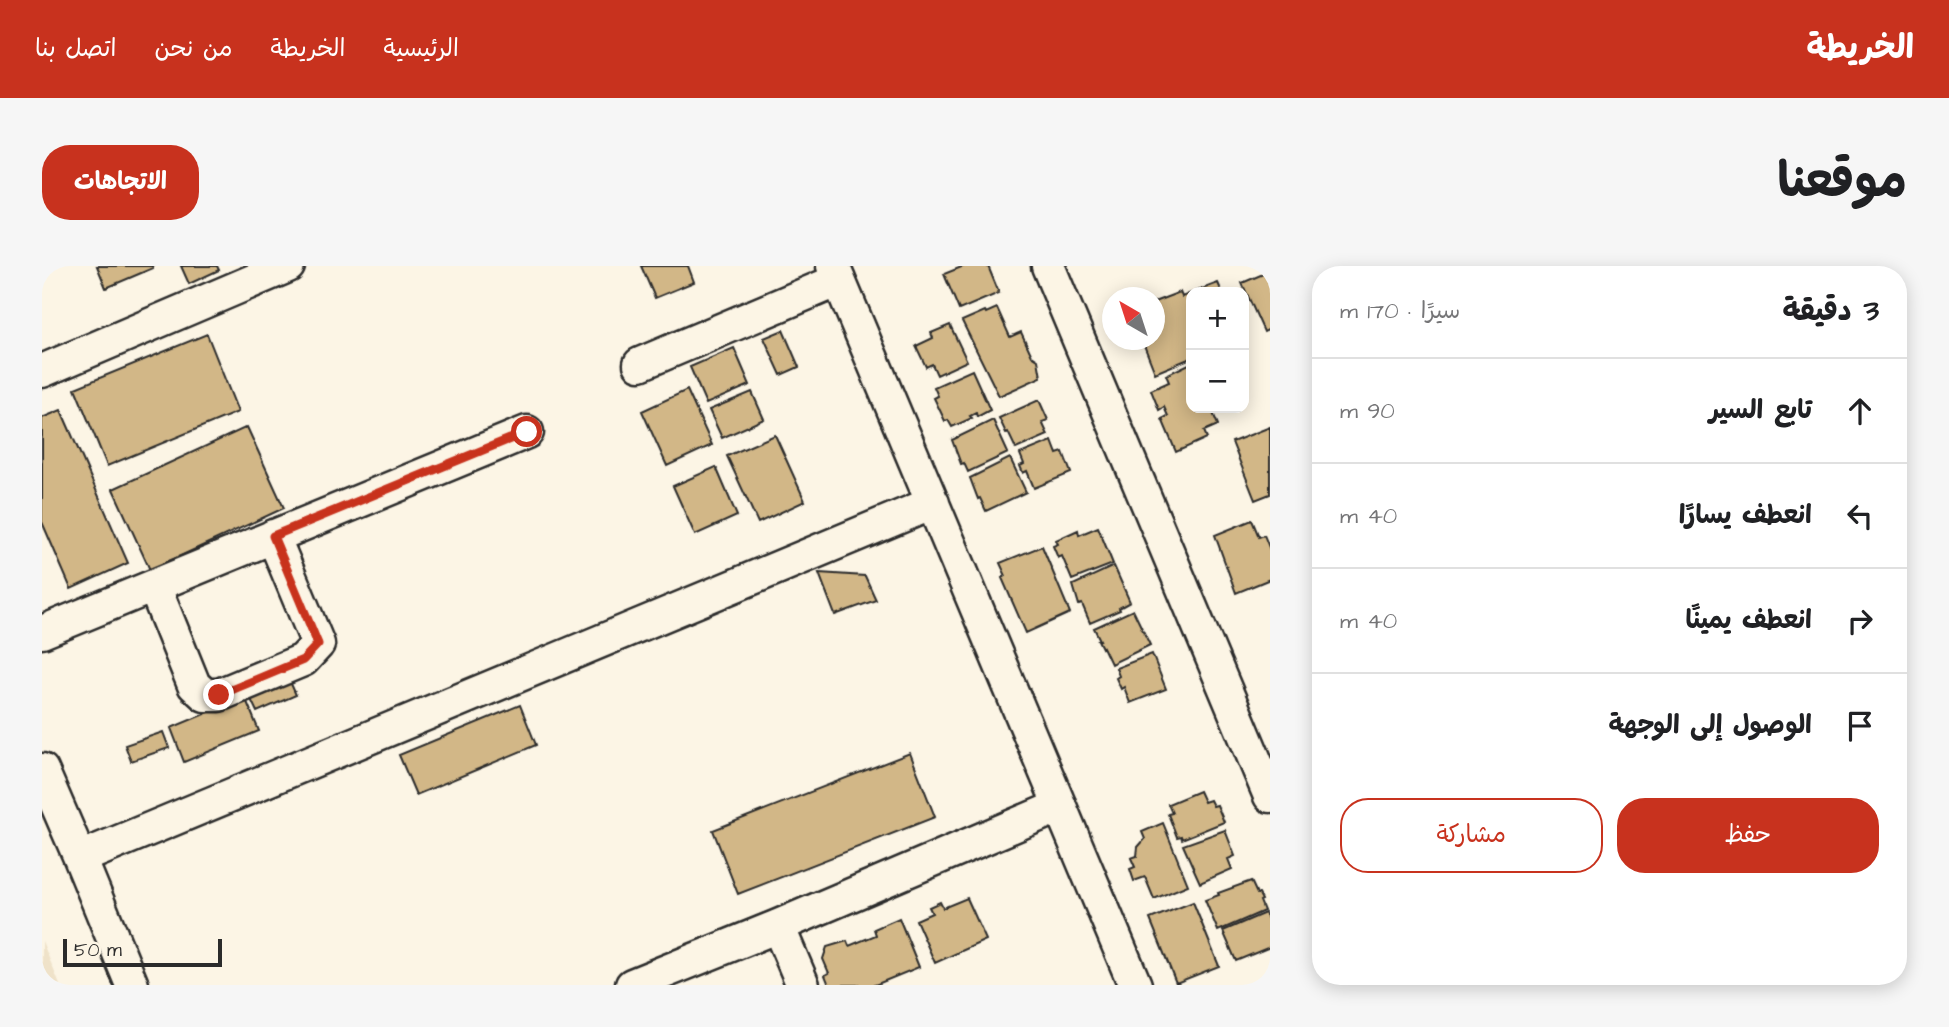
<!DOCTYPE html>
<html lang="ar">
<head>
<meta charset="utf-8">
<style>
	body { margin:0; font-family:"Architects Daughter","Playpen Sans Arabic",sans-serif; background:#f6f6f6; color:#202124; direction:rtl }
	.controls { position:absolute; right:21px; top:21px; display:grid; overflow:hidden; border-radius:14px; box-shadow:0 4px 18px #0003 }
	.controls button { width:63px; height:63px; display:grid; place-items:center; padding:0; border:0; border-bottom:2px solid #e0e0e0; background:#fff; color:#202124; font:35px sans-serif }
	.compass { position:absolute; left:1060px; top:21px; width:63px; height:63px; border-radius:50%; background:#fff; box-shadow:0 4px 18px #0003; rotate:321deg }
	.scale { position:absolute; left:21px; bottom:18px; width:159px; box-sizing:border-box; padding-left:7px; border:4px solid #2b2b2b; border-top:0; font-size:19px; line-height:24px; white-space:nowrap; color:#2b2b2b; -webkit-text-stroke:5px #fcf5e5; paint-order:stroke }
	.stop { position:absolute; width:21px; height:21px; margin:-16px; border:5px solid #c8321e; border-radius:50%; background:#fff }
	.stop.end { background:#c8321e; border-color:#fff; box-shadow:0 2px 7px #0008 }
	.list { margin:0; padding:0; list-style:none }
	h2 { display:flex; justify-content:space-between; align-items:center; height:91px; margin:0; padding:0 28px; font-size:30px }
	h2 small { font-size:23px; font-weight:400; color:#757577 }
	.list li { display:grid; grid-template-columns:46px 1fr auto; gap:21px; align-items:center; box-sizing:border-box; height:105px; padding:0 28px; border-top:2px solid #e0e0e0 }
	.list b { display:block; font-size:26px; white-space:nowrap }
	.list em { font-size:23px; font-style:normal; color:#757577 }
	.actions { display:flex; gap:14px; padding:21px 28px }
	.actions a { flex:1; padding:16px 0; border:2px solid #c8321e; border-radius:28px; text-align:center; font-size:24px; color:#c8321e }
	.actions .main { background:#c8321e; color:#fff }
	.icon { flex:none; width:38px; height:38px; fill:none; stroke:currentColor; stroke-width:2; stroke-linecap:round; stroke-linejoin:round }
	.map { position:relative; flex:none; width:1228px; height:719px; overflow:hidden; direction:ltr; border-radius:28px }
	header { display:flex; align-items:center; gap:42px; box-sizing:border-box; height:98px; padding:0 35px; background:#c8321e; color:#fff }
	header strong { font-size:33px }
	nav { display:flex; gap:38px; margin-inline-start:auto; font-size:24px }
	.intro { display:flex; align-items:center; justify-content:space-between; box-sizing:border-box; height:168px; padding:0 42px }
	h1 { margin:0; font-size:49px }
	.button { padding:18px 32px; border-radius:28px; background:#c8321e; color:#fff; font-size:24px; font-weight:700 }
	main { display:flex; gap:42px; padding:0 42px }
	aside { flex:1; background:#fff; border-radius:28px; box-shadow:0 4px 18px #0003 }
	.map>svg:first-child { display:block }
	.built { fill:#efe2c9 }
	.building { fill:#d2b787; stroke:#2b2b2b; stroke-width:2 }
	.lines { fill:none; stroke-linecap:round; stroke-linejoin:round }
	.minor-casing { stroke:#2b2b2b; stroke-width:37 }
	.minor { stroke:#fcf5e5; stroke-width:32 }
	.route { stroke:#c8321e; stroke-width:9 }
</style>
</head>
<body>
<header>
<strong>الخريطة</strong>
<nav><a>الرئيسية</a><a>الخريطة</a><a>من نحن</a><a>اتصل بنا</a></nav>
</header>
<div class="intro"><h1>موقعنا</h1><a class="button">الاتجاهات</a></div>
<main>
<aside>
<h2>3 دقيقة<small>سيرًا · 170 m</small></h2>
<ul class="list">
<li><svg class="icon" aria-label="ahead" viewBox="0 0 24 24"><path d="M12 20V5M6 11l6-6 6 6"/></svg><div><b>تابع السير</b></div><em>90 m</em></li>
<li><svg class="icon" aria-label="left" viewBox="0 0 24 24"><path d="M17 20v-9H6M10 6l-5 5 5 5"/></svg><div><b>انعطف يسارًا</b></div><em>40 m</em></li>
<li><svg class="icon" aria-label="right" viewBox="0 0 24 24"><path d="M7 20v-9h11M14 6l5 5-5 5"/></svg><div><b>انعطف يمينًا</b></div><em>40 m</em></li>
<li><svg class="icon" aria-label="arrive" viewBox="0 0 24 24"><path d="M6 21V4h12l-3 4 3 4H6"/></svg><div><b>الوصول إلى الوجهة</b></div></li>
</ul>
<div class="actions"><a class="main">حفظ</a><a>مشاركة</a></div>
</aside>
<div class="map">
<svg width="1228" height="719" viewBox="0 0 1228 719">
	<rect width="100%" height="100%" fill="#fcf5e5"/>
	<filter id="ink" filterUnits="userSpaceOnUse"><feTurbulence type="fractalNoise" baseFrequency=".0143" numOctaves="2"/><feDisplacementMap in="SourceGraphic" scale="14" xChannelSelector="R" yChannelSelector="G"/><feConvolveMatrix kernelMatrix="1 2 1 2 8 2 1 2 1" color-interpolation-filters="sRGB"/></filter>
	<g filter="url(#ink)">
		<path class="built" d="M0 675 18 719H0Z"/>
		<path class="building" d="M55 0H111V2L64 22Z
			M139 0H175L177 4 147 18Z
			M599 0H646L652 16 613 32Z
			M922 0H946L957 27 917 44 902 8Z
			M1228 5V63L1222 66 1200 17Z
			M1176 17 1180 26H1152Z
			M1138 26 1140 31 1149 27V92L1113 107 1100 74H1112V36Z
			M955 42 968 71 979 66 990 90 996 94 999 111 957 130 920 55 943 45 944 47Z
			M908 59 925 95 895 109 890 98 884 101 874 80 891 72 889 67Z
			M741 64 757 101 739 109 722 72Z
			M165 68 196 146 65 200 33 122Z
			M692 82 708 119 664 138 648 101Z
			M1149 97V142H1174L1175 145 1171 147 1176 159 1162 165 1165 172 1134 186 1120 153 1126 150 1122 141 1117 144 1109 124 1127 116 1124 109Z
			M930 104 948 144 935 151 934 147 928 150 930 152 910 161 906 154 903 155 892 132 896 130 892 121Z
			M645 124 670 179 625 200 600 145Z
			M710 126 722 153 680 172 667 144Z
			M997 134 1006 154 1000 156 1006 169 974 183 966 166 964 167 957 152Z
			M19 144 86 297 29 323 0 256V152Z
			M951 154 966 187 926 206 922 197 919 198 910 174Z
			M205 161 242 242 108 304 71 223Z
			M1228 161V228L1213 234 1190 176Z
			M733 169 763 235 716 257 685 190Z
			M1010 175 1015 188 1021 186 1029 207 992 222 985 205 981 207 978 200 982 198 978 188Z
			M968 192 984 226 944 245 938 232 936 233 928 212Z
			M674 201 695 250 653 269 631 220Z
			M1210 254 1217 271 1222 269 1228 284V313L1194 327 1173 269Z
			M1056 261 1071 298 1030 314 1020 290 1016 292 1011 280 1016 278 1014 274 1036 264 1037 269Z
			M1000 280 1028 347 984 367 960 312 964 310 958 297Z
			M1072 300 1088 336 1077 342 1078 344 1048 357 1040 338 1037 339 1031 319Z
			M777 307 823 310 834 334 793 349Z
			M1091 344 1108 379 1069 398 1061 381 1060 382 1056 374H1058L1052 362Z
			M1110 388 1124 423 1088 437 1082 421 1079 423 1074 412 1077 410 1074 402Z
			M245 409 254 429 215 446 206 427Z
			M203 431 217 465 142 496 129 462Z
			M478 439 494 479 374 529 357 489Z
			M121 466 127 482 89 495 83 479Z
			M868 487 893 551 696 628 671 564Z
			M1157 525 1162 536 1168 534 1171 540 1175 539 1182 556 1140 573 1139 570 1135 571 1126 548 1130 547 1126 538Z
			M1121 557 1146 619 1112 633 1103 611 1092 615 1088 603 1093 601 1089 592 1095 590 1096 581 1103 573 1100 566Z
			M1183 564 1193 590 1186 593 1190 603 1158 617 1141 579Z
			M1209 615 1215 628H1217L1220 634 1218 635 1222 645 1176 665 1163 634 1177 629 1176 627Z
			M925 632 944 674 893 697 874 654 890 647 887 641 898 636 901 642Z
			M1151 636 1177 700 1134 717 1108 653Z
			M1223 647 1228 657V681L1194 695 1181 665Z
			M857 652 877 701 833 719H787L783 709 787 707 781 693 785 681 805 675 807 680 834 669 832 663Z"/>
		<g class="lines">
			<defs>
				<path id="minor" d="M791 0 1093 719
					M1006 0 1228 530
					M598 98 797 14
					M0 105 246 0
					M112 320 152 419 163 429H177L261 394 276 378 231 270
					M0 366 485 166
					M0 504 38 592 90 719
					M38 592 891 237
					M736 660 761 719
					M590 719 736 660 1018 540"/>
			</defs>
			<use href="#minor" class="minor-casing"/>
			<use href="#minor" class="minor"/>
		</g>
	</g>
	<g class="lines" filter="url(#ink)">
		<path class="route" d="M177 429 261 394 276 378 231 270 485 166"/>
	</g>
</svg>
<div class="controls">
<button>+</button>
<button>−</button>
</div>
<svg class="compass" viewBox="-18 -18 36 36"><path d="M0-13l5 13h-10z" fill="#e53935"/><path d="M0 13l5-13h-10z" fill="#757577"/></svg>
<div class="scale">50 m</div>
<div class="stop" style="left:485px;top:166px"></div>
<div class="stop end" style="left:177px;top:429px"></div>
</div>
</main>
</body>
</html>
